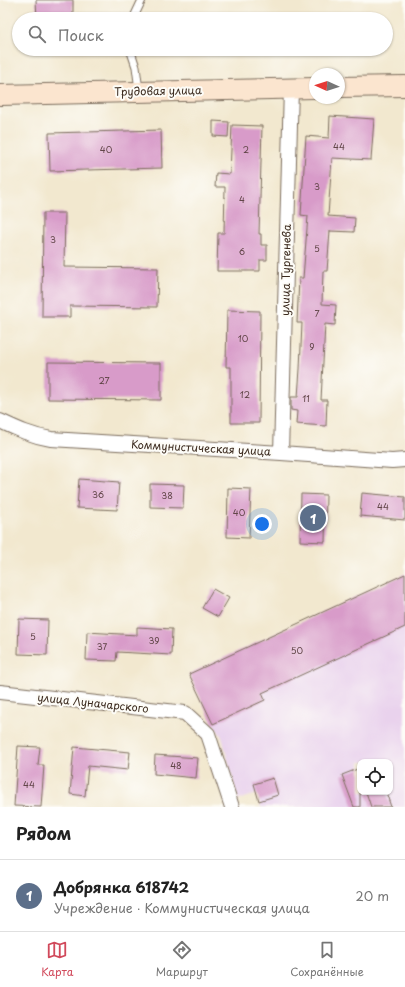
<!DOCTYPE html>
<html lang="ru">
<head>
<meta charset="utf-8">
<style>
	body { margin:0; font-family:"Playpen Sans",sans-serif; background:#f6f6f6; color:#222 }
	.controls { position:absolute; right:12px; bottom:12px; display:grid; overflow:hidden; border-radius:8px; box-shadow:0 1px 3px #0004 }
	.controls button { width:36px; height:36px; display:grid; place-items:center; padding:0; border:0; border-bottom:1px solid #e0e0e0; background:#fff; color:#222; font:20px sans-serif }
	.compass { position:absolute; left:309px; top:68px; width:36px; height:36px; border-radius:50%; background:#fff; box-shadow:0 1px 3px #0004; rotate:273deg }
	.you { position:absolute; left:262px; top:524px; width:14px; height:14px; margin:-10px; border:3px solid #fff; border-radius:50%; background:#1a73e8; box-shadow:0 0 0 6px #1a73e833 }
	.badge { display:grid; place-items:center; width:26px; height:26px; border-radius:50%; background:#d1495b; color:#fff; font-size:13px; font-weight:700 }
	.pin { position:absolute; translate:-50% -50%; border:2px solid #fff; box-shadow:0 1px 4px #0006 }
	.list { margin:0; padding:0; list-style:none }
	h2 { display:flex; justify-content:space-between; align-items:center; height:52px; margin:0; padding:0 16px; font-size:17px }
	h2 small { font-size:13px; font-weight:400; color:#767676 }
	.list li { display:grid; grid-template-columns:26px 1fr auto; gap:12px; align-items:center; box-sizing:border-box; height:72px; padding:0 16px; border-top:1px solid #e0e0e0 }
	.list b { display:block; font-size:15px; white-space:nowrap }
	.list p { margin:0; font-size:13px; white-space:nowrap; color:#767676 }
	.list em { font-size:13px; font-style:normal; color:#767676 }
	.icon { flex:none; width:22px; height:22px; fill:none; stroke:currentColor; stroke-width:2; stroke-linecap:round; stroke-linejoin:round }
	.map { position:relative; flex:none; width:405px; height:807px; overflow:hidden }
	.search { position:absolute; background:#fff; box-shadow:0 1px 3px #0004; left:12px; right:12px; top:12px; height:44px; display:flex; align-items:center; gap:10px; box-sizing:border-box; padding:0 14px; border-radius:22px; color:#767676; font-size:15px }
	.sheet { height:124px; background:#fff }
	nav { display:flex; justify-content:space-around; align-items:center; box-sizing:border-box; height:56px; border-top:1px solid #e0e0e0; background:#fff; font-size:11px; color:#767676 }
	nav a { display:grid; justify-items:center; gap:2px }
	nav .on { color:#d1495b }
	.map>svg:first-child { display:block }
	.built { fill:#e9d2ed; fill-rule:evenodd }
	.building { fill:#d89bc9 }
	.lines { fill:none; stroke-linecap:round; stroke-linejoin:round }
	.lane-casing { stroke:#7b6c5c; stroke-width:9 }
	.street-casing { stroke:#7b6c5c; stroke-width:16 }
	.secondary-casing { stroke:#7b6c5c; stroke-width:22 }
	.lane { stroke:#fff; stroke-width:7 }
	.street { stroke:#fff; stroke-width:14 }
	.secondary { stroke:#fbe5cf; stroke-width:20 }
	.labels { text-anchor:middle; stroke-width:4; stroke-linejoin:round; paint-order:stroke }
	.number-label { font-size:9px; fill:#624649 }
	.street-label { font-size:11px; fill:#3b2a1e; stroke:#fdfcf7 }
</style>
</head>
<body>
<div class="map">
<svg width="405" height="807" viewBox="0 0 405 807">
	<rect width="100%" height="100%" fill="#fdfcf7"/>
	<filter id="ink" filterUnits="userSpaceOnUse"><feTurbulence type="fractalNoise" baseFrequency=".025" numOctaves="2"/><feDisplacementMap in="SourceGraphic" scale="8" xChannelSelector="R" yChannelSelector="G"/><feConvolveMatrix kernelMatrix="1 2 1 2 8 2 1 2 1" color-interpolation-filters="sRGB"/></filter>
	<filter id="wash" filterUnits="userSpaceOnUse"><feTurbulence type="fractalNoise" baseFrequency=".012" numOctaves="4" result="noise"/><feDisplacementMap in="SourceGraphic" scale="16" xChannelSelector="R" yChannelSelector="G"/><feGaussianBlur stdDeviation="0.9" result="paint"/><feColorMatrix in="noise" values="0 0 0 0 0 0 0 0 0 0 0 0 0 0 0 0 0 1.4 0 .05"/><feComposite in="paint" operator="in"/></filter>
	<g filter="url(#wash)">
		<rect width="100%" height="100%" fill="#f2e8cf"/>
		<path class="built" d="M405 574V807H261L257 794 238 800 222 737 213 724 189 674ZM360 762H390V792H360Z"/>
		<g id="blocks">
			<path class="building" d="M36 0H73V19H37Z
				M330 116 374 119 371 160 332 158 328 216 355 218 354 232 330 231 327 271H323L322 304 336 305 335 325 325 324 321 400H327L326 426 296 424 297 411 291 410V397H298L300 369 302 323H297L299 278H303L308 216 301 215 306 136 329 138Z
				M213 121 229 122 228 137 213 136Z
				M232 125 262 126 259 234H261V245H267V260H260V271H217L218 233H224L225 187H215L216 173 230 174Z
				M161 130 162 168 50 171 49 133Z
				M43 213H65L64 267 158 268 157 307 70 306V317H42Z
				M227 310 260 311 259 423H231V367H226Z
				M48 362 161 363V400L48 399Z
				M79 479 119 482 117 510 77 508Z
				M150 484 184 485 183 508 150 507Z
				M228 488 251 489 249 538 227 537Z
				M362 493 405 497V520L360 516Z
				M301 494 326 495 325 542 300 541Z
				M405 574V627L262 693 265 700 213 724 189 674Z
				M213 589 229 598 218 617 202 608Z
				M19 619 48 620 47 655 18 654Z
				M137 627 172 629 171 655 117 652 116 661 86 660 87 632 137 635Z
				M18 746 40 747 38 765H44L41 807 14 806Z
				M74 747 130 752 128 770 88 766 85 796 70 794Z
				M155 755 198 758 196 778 154 774Z
				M360 768V807H354L342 775Z
				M273 778 278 795 259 801 254 784Z
				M366 792H386L391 807H371Z"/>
		</g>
	</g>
	<g filter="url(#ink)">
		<use href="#blocks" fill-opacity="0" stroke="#7b6c5c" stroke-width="1"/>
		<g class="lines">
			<defs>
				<path id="lane" d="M133 19 142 0
					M130 49 136 67 139 90"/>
				<path id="street" d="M0 421C17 429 32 436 51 439L281 453 392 461 405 460
					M281 453 291 88
					M0 692 185 713 208 734 232 807"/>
				<path id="secondary" d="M339 87 405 86
					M0 95 315 88"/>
			</defs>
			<use href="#lane" class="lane-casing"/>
			<use href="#street" class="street-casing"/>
			<use href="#secondary" class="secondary-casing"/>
			<use href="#lane" class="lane"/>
			<use href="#street" class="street"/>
			<use href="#secondary" class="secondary"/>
		</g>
	</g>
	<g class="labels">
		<g class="number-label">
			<text x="339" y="150">44</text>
			<text x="106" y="153">40</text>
			<text x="246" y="153">2</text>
			<text x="317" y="190">3</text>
			<text x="242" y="203">4</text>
			<text x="53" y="243">3</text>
			<text x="317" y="252">5</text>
			<text x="242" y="255">6</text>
			<text x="317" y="317">7</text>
			<text x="243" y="342">10</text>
			<text x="312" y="350">9</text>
			<text x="104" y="384">27</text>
			<text x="245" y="398">12</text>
			<text x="306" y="402">11</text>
			<text x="98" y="498">36</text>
			<text x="167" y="499">38</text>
			<text x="383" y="510">44</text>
			<text x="239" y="516">40</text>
			<text x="33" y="640">5</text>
			<text x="154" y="644">39</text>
			<text x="102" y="650">37</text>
			<text x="297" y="654">50</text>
			<text x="176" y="769">48</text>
			<text x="29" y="788">44</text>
		</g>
		<g class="street-label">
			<text transform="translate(158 91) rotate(-1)" y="4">Трудовая улица</text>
			<text transform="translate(286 270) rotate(-89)" y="4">улица Тургенева</text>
			<text transform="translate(201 448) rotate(3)" y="4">Коммунистическая улица</text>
			<text transform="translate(93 703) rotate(6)" y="4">улица Луначарского</text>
		</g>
	</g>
</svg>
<div class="controls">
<button><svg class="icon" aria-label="locate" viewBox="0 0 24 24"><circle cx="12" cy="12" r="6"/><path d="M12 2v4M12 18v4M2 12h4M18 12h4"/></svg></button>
</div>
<svg class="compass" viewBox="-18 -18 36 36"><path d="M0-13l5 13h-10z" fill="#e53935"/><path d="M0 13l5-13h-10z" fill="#767676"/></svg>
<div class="you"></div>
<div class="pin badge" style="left:313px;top:518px;background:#5c6f8a">1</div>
<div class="search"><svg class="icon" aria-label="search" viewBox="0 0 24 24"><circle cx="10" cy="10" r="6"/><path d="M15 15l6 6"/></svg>Поиск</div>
</div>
<section class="sheet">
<h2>Рядом<small></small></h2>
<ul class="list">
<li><span class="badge" style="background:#5c6f8a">1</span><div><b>Добрянка 618742</b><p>Учреждение · Коммунистическая улица</p></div><em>20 m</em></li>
</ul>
</section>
<nav>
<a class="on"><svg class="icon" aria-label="map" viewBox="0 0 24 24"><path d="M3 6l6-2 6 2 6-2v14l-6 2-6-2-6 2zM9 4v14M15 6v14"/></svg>Карта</a>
<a><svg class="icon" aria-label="directions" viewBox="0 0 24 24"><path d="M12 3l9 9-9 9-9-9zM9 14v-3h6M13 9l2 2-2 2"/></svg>Маршрут</a>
<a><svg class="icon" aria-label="saved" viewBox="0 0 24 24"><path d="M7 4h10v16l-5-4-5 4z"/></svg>Сохранённые</a>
</nav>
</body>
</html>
